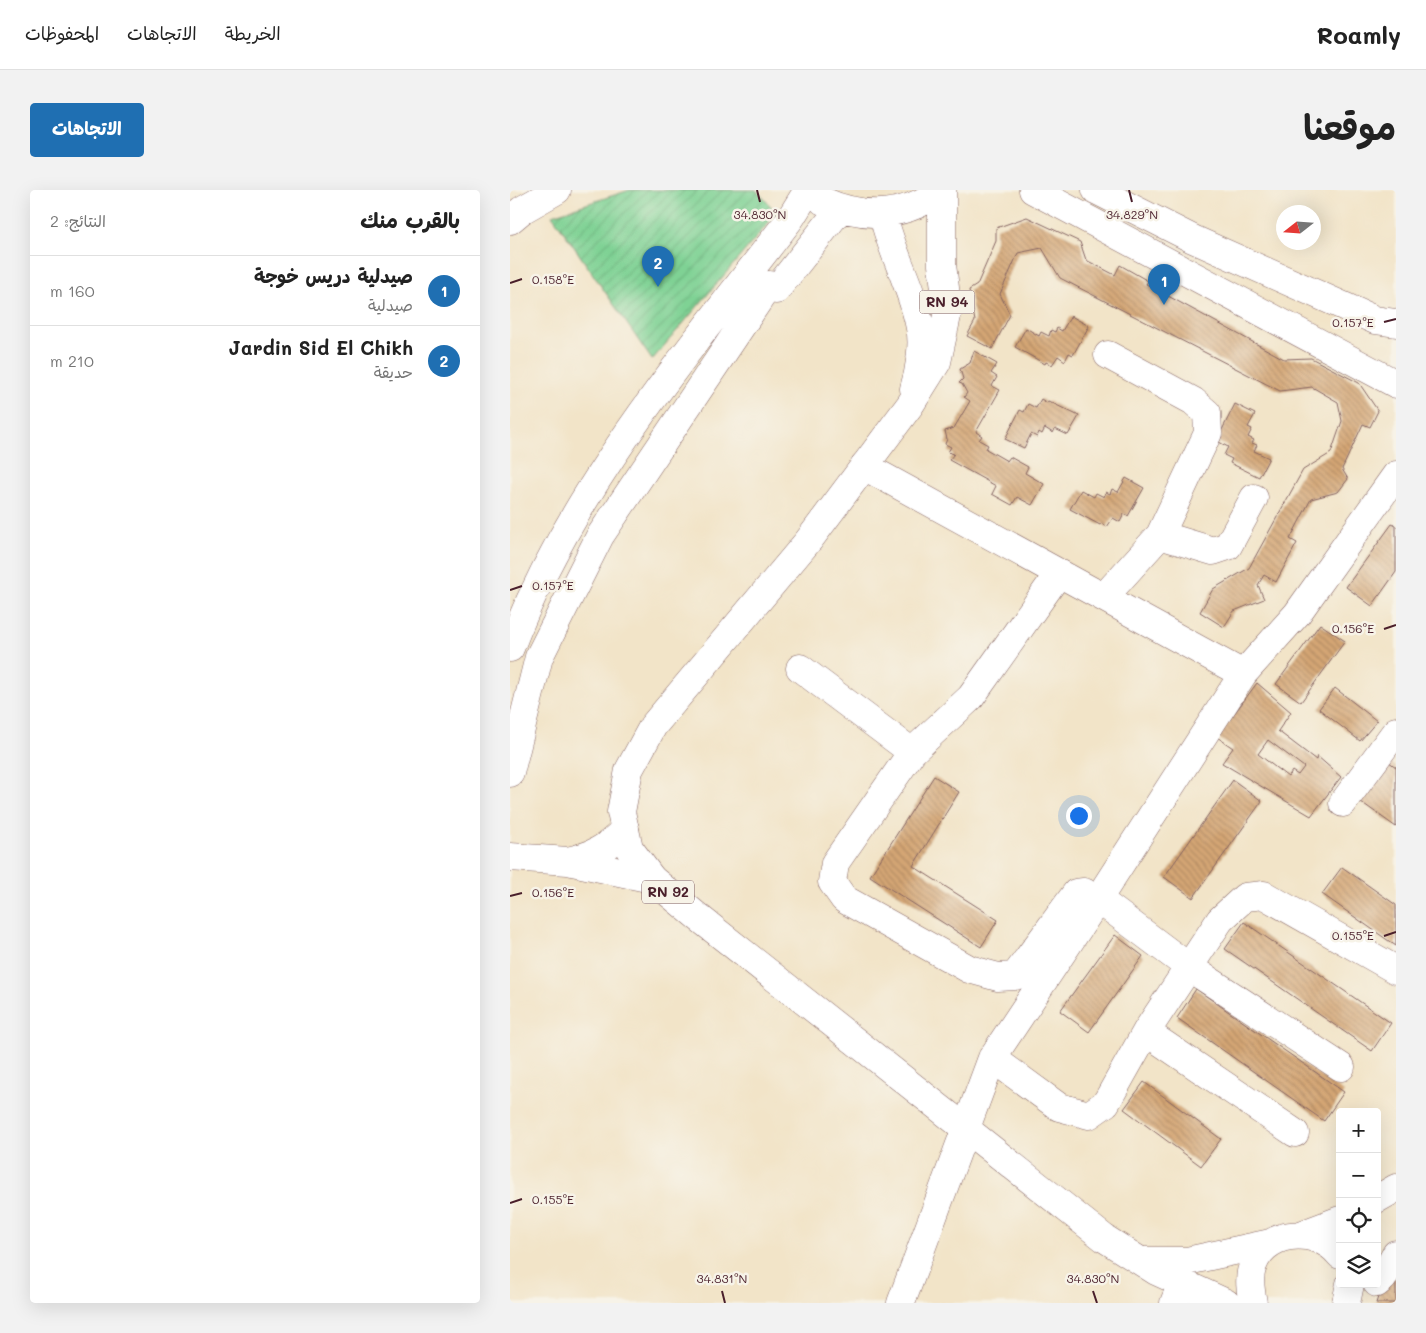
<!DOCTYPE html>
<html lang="ar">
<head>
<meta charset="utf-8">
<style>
	body { margin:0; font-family:Mali,"Playpen Sans Arabic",sans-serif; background:#f2f2f2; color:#222; direction:rtl }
	.controls { position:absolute; right:15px; bottom:15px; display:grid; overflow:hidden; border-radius:5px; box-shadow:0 5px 20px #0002 }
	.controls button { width:45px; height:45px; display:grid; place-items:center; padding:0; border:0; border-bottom:1px solid #e0e0e0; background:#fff; color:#222; font:25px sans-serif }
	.compass { position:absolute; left:766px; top:15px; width:45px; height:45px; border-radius:50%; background:#fff; box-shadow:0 5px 20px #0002; rotate:253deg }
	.you { position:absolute; left:568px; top:625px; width:18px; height:18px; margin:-12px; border:4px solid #fff; border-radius:50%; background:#1a73e8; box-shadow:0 0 0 8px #1a73e833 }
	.badge { display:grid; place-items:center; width:32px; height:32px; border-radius:50%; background:#1f6fb2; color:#fff; font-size:16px; font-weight:700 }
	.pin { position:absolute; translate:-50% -41px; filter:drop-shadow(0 1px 2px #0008) }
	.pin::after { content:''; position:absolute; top:26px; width:18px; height:15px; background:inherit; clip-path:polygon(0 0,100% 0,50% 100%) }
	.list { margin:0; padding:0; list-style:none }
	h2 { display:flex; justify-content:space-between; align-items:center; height:65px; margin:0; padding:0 20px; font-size:21px }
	h2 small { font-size:16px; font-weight:400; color:#767676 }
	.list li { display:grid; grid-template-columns:32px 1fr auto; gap:15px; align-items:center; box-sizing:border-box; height:70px; padding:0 20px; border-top:1px solid #e0e0e0 }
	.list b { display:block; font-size:19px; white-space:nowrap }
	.list p { margin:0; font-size:16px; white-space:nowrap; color:#767676 }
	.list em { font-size:16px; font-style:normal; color:#767676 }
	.icon { flex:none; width:28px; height:28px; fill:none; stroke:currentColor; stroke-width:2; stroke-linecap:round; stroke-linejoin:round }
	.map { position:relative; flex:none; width:886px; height:1113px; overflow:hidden; direction:ltr; border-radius:5px }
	header { display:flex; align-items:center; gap:30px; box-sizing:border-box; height:70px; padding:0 25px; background:#fff; border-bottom:1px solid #e0e0e0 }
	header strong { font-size:24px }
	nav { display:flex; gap:28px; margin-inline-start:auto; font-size:18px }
	.intro { display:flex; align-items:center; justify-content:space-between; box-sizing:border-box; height:120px; padding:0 30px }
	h1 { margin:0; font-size:35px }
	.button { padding:12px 22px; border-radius:5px; background:#1f6fb2; color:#fff; font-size:18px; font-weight:700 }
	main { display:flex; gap:30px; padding:0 30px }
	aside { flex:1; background:#fff; border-radius:5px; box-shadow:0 5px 20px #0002 }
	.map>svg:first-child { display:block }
	.garden { fill:url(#garden-furrows); stroke:#647860 }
	.building { fill:url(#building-back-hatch); fill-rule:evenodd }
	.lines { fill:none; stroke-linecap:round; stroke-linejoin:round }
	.minor-casing { stroke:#856462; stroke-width:29 }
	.major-casing { stroke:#856462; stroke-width:29 }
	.minor { stroke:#fff; stroke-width:28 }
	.major { stroke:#fff; stroke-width:28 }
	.ticks { fill:none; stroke:#4a1f2b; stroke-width:2 }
	.labels { text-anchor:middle; stroke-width:5; stroke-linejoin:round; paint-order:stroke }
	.shield { fill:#f7f3e8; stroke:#7e5f64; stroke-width:1 }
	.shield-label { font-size:14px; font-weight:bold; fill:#4a1f2b }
	.ticks-label { font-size:12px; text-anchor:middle; fill:#4a1f2b; stroke:#f7f3e8; stroke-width:5; stroke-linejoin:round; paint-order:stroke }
</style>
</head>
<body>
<header>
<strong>Roamly</strong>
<nav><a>الخريطة</a><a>الاتجاهات</a><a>المحفوظات</a></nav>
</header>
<div class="intro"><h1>موقعنا</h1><a class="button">الاتجاهات</a></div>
<main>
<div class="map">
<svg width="886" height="1113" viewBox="0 0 886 1113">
	<defs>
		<pattern id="garden-furrows" width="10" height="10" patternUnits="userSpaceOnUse" patternTransform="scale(1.25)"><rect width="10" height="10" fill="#7fd294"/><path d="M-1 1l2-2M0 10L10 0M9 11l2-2" fill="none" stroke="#6fb480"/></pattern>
		<pattern id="building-back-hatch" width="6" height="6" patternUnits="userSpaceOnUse" patternTransform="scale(1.25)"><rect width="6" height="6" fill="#d4a675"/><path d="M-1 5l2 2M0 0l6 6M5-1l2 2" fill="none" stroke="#ae8760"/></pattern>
	</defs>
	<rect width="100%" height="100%" fill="#f7f3e8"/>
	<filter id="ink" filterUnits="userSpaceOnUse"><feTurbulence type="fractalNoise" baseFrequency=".02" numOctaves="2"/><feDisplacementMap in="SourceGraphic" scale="10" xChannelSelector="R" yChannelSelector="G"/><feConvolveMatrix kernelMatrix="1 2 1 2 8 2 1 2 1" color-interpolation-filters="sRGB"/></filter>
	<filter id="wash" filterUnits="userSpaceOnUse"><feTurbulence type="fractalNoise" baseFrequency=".0096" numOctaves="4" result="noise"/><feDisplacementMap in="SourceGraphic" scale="20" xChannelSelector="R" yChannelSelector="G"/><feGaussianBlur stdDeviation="1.12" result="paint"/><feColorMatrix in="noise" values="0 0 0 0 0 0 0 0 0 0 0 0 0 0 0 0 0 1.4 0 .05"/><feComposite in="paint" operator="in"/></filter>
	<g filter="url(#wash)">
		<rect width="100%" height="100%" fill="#f2e4c8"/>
		<path class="garden" d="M120 0H246L267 23 142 170 42 25Z"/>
		<g id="blocks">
			<path class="building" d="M517 27 570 52 576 70 605 85 610 75 638 91 636 94 774 169 801 168 849 193 868 221 860 237 853 234 832 279 838 289 828 302 801 309 780 349 787 353 766 392 754 385 748 395 754 409 724 421 714 437 690 422 703 399 739 378 793 280 821 263 832 231 828 212 802 197 770 201 550 88 532 58 508 63 490 104 500 125 482 159 457 146 465 131 459 100 467 95 486 51V38Z
				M561 126 579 136 563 165 559 163 555 171 548 166 542 175 536 172 535 174 505 157 516 138 529 146 531 142 539 146 541 140 545 142 547 138 552 141Z
				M464 161 487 174 481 183 487 187 482 196 490 200 466 242 472 246 469 250 478 255 476 259 497 271 500 267 518 277 515 283 534 294 522 315 507 307 502 315 482 304 486 296 439 270 444 264 438 262 441 257 435 254 437 249 435 241 444 238 460 211 454 207 457 203 452 194 449 193 453 189 450 179 460 173Z
				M531 209 537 213 538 211 569 226 558 245 545 239 543 243 535 238 532 244 529 242 527 247 521 244 514 258 495 249 510 220 514 222 518 214 526 218Z
				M725 214 745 224 738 237 742 239 738 247 744 250 742 253 747 255 744 261 759 268 749 287 720 273 722 269 714 265 718 257 709 252 712 246 710 244Z
				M616 288 634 298 618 326 614 324 610 332 603 328 597 337 591 333 590 335 560 319 571 300 584 307 586 303 594 307 596 302 600 304 602 299 608 302Z
				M882 334 886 336V382L862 416 836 397Z
				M810 434 835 451 791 512 766 494Z
				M747 493 781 522 768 541 806 570 807 566 831 587 801 626 712 573 723 558 707 547ZM758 550 794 577 788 585 782 581 778 587 748 564Z
				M825 498 867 531 850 551 809 519Z
				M875 569 886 577V637L847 609Z
				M424 586 449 602 403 676 488 730 471 757 360 686Z
				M723 590 752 611 683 708 654 687Z
				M832 677 886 715V756L812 704Z
				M734 732 881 833 862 861 715 759Z
				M605 745 633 766 579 842 550 821Z
				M686 799 834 902 814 931 667 828Z
				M634 892 711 949 691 976 614 919Z
				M886 1074V1113H866L871 1098Z"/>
		</g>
	</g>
	<g filter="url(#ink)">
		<use href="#blocks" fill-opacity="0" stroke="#856462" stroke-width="1"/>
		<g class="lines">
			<defs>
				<path id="minor" d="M354 276 733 484
					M650 345 703 361 718 356 744 308
					M549 383 461 507 402 562 325 673 322 692 334 709 459 779 488 787 505 786 566 703 574 702 588 709 680 778 831 877
					M594 407 650 345 698 243 697 223 683 211 598 165
					M290 478 402 562
					M833 613 886 541
					M0 667 58 671 142 689
					M58 671C84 665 96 659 115 639
					M636 842 785 943
					M482 868 588 709 733 484 787 424 886 285
					M867 1009 886 998
					M793 1044 830 1030
					M867 1093 873 1088 886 1064
					M391 1113 482 868 549 917 579 925 596 913 636 842 710 730 735 707 754 705 886 780
					M664 1113 672 1093"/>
				<path id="major" d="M523 0 886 194
					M586 0 683 49 865 130 886 133
					M432 1V75L438 121 427 172 400 215 299 350 143 536 119 580 111 622 119 658 142 689 188 727 594 1048 646 1081 716 1113
					M313 11C356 30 395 27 432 0
					M373 25C382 64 403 99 410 138 414 154 409 183 404 199
					M0 30 12 20 47 0
					M0 458C62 297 176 165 280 29L298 0
					M0 583 29 467 90 346 259 95 266 100 330 19
					M635 1071H677L761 1053
					M743 1113C741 1103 739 1093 741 1082 750 1040 805 1034 830 1065
					M836 1113 840 1094"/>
			</defs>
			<use href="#minor" class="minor-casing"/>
			<use href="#major" class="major-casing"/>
			<use href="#minor" class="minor"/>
			<use href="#major" class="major"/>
		</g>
	</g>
	<path class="ticks" d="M247 0 250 12M619 0 622 12M0 93 12 89M874 132 886 129M0 400 12 396M874 439 886 435M0 706 12 703M874 746 886 742M0 1013 12 1009M212 1101 215 1113M583 1101 587 1113"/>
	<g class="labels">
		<g class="shield">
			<rect x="409.5" y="100.5" width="55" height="23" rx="4"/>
			<rect x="132" y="690.5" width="52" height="23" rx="4"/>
		</g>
		<g class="shield-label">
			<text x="437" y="117">RN 94</text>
			<text x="158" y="707">RN 92</text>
		</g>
	</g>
	<g class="ticks-label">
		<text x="250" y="29">34.830°N</text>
		<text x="622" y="29">34.829°N</text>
		<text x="43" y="94">0.158°E</text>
		<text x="843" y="137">0.157°E</text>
		<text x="43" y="400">0.157°E</text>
		<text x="843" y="443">0.156°E</text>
		<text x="43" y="707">0.156°E</text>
		<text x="843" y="750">0.155°E</text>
		<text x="43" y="1014">0.155°E</text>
		<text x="212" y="1093">34.831°N</text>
		<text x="583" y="1093">34.830°N</text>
	</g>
</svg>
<div class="controls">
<button>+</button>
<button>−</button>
<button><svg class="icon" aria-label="locate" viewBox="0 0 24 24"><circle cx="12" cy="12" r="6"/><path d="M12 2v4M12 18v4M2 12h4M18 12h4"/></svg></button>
<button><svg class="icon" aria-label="layers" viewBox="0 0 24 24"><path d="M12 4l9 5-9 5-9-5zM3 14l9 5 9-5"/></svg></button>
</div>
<svg class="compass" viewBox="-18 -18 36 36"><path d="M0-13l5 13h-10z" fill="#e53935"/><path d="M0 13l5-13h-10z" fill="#767676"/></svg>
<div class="you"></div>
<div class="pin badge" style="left:654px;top:115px">1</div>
<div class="pin badge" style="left:148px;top:97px">2</div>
</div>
<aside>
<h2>بالقرب منك<small>النتائج: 2</small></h2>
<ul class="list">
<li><span class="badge">1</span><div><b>صيدلية دريس خوجة</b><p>صيدلية</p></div><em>160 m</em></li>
<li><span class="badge">2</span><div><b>Jardin Sid El Chikh</b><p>حديقة</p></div><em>210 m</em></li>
</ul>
</aside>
</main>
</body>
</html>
